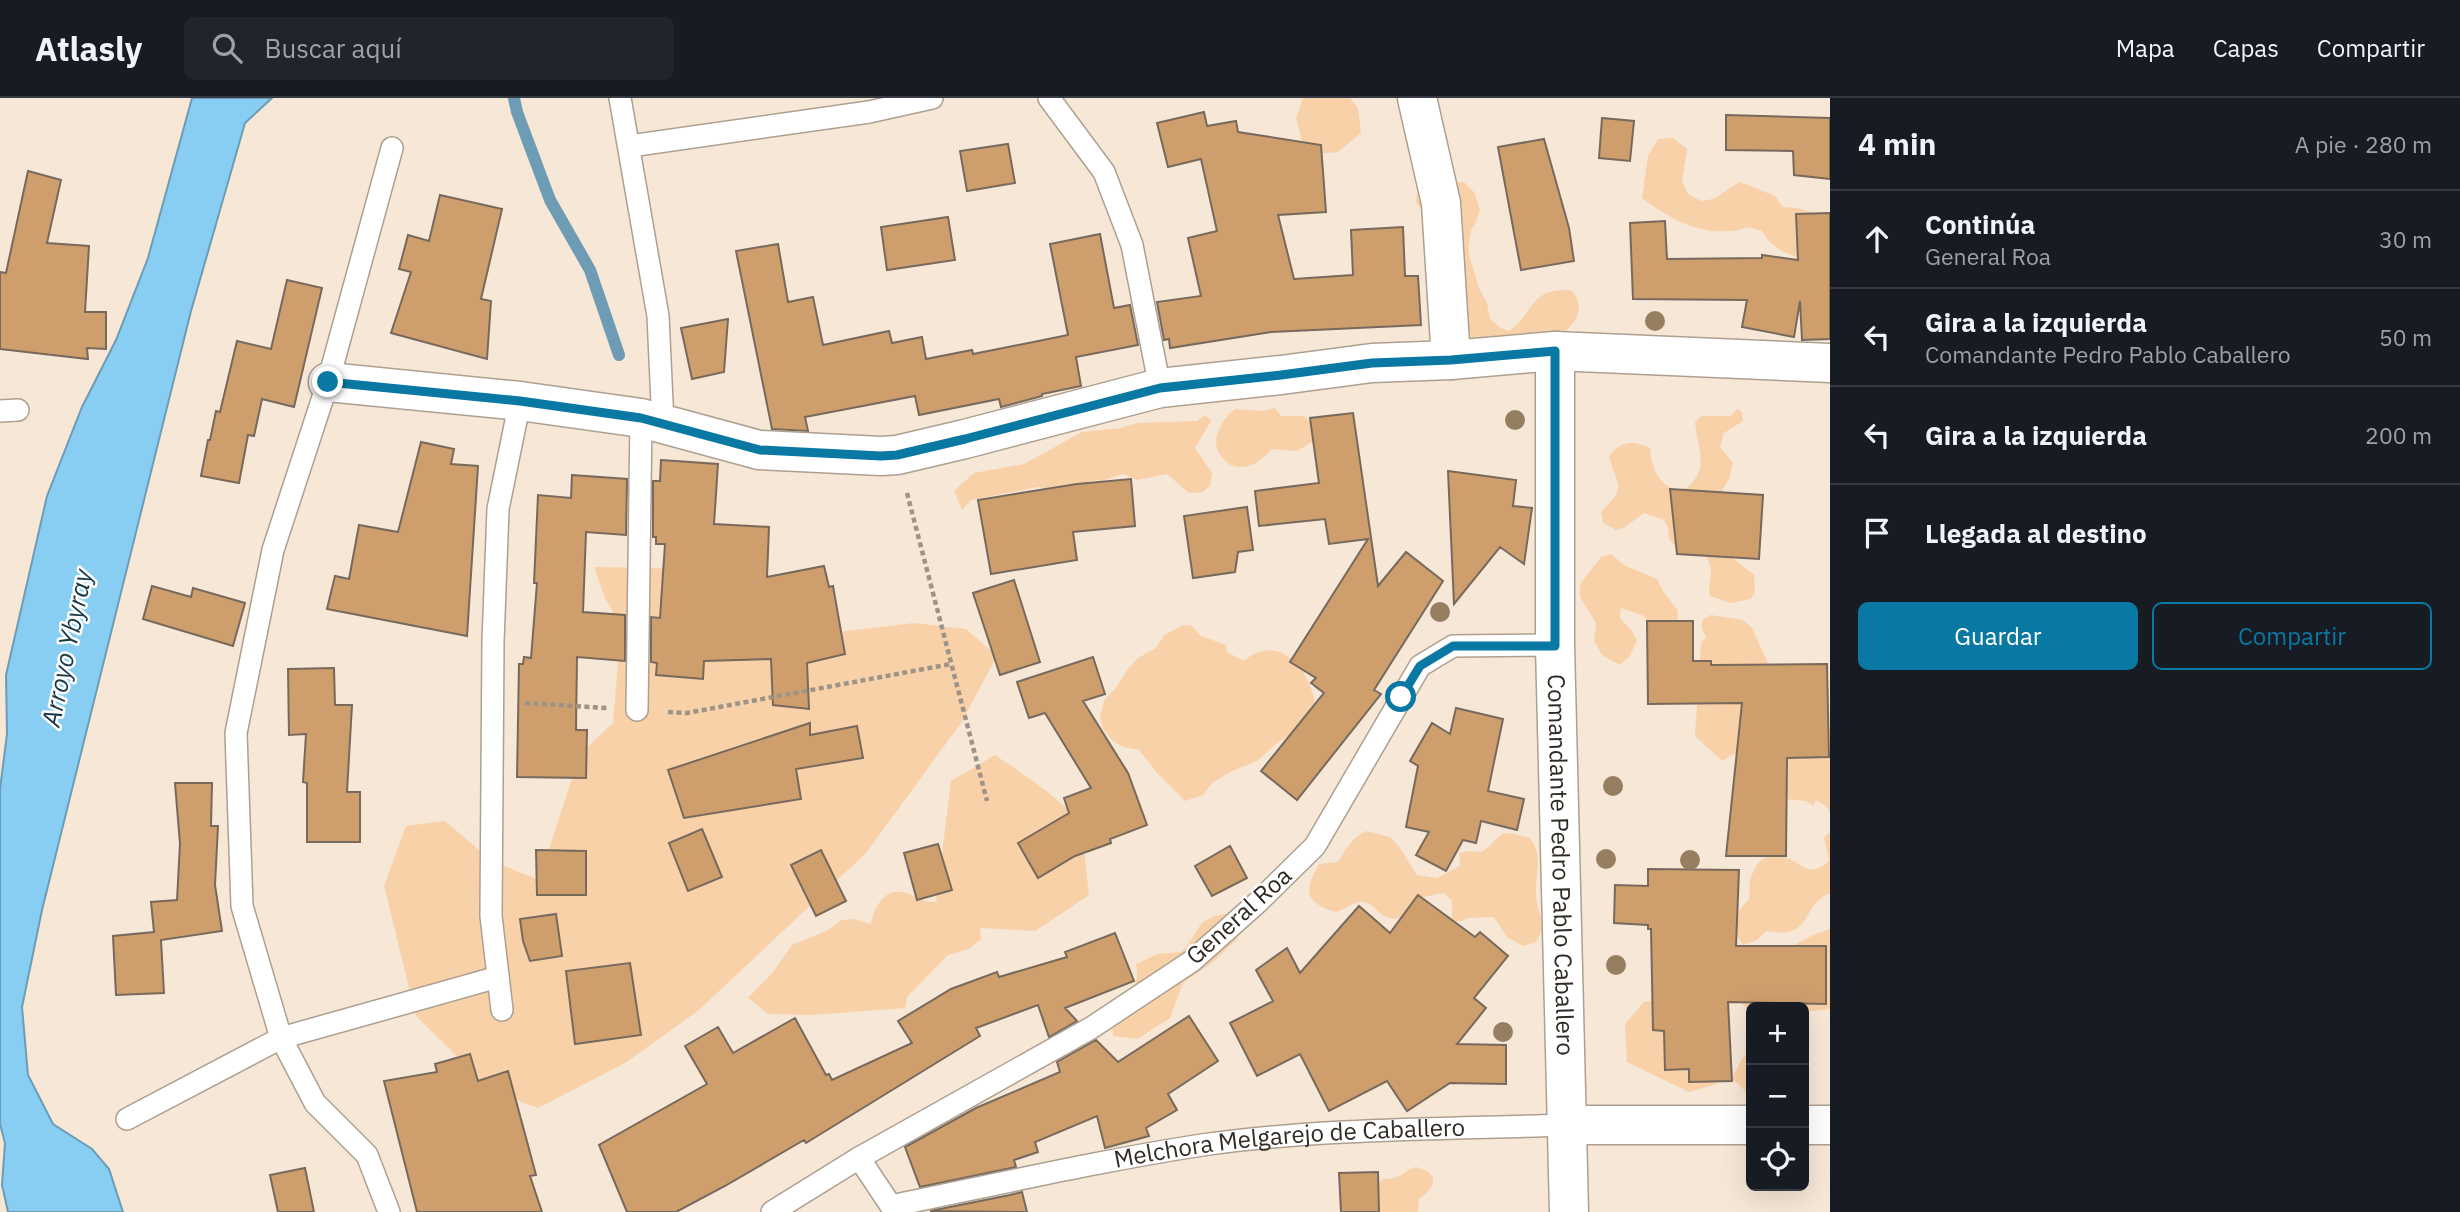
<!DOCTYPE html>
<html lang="es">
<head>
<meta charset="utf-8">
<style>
	body { margin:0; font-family:"IBM Plex Sans",sans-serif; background:#20242c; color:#f1f3f6 }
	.controls { position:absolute; right:21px; bottom:21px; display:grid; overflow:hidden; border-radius:10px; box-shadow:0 7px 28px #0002 }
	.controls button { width:63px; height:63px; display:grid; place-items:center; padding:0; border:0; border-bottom:2px solid #363941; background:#171b24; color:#f1f3f6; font:35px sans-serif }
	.stop { position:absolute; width:21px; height:21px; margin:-16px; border:5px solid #0978a2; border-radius:50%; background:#fff }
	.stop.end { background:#0978a2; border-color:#fff; box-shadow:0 2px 7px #0008 }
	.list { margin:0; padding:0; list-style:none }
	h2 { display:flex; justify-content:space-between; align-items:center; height:91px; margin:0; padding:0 28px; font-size:30px }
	h2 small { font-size:23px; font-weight:400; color:#9ea1a6 }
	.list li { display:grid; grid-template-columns:46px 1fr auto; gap:21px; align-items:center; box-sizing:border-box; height:98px; padding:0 28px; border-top:2px solid #363941 }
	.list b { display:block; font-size:26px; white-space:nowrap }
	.list p { margin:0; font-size:23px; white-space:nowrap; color:#9ea1a6 }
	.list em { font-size:23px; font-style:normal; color:#9ea1a6 }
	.actions { display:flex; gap:14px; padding:21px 28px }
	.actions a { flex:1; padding:16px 0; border:2px solid #0978a2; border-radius:10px; text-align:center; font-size:24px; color:#0978a2 }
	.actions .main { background:#0978a2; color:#fff }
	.icon { flex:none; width:38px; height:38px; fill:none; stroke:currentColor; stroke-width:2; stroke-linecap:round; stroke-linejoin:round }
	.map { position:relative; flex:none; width:1830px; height:1114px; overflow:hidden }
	header { display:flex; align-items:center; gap:42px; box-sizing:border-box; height:98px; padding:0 35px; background:#171b24; border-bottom:2px solid #363941 }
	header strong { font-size:33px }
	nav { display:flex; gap:38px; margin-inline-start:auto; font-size:24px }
	.search { width:490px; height:63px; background:#20242c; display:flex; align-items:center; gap:18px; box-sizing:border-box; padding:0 24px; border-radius:10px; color:#9ea1a6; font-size:26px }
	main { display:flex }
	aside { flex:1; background:#171b24 }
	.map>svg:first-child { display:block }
	.green { fill:#f9d1a8 }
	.water { fill:#88cdf2; stroke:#6e9cb4; stroke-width:2 }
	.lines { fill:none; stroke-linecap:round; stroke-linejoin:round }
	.stream { stroke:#6e9cb4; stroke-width:12 }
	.building { fill:#ce9f6d; stroke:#77695c; stroke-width:2 }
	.service-casing { stroke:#aea091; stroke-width:24 }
	.minor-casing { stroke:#aea091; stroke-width:41 }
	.path { stroke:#9e9387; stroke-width:4.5; stroke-dasharray:5 3.5; stroke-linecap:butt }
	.service { stroke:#fff; stroke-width:21 }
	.minor { stroke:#fff; stroke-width:38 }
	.tree { fill:#967e61 }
	.route { stroke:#0978a2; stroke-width:9 }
	.labels { text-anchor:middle; stroke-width:5; stroke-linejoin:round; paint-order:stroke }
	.street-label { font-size:24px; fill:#302a24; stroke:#fff }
	.water-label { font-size:26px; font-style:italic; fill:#193949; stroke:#fff }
</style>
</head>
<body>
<header>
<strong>Atlasly</strong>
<div class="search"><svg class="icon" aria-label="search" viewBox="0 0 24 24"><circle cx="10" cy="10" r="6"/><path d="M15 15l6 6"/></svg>Buscar aquí</div>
<nav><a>Mapa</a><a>Capas</a><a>Compartir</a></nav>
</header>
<main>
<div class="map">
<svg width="1830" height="1114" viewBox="0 0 1830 1114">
	<rect width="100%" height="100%" fill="#f6e7d7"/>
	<path class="green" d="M1303 0H1350L1358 10 1361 35 1338 54 1305 57 1296 20Z
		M1673 40 1687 51 1682 83 1688 96 1701 103 1713 101 1740 84 1775 98 1783 109 1798 110 1820 117 1804 162C1786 155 1772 151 1762 133 1743 126 1747 132 1730 133 1695 136 1668 119 1642 100L1648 58 1658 41Z
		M1423 84H1464L1474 94 1480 112 1476 124 1471 132 1469 145V158L1479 190 1487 205 1490 221 1501 230 1509 233C1537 213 1528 190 1571 192 1586 208 1578 225 1561 236L1485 244 1449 232 1427 120 1416 104 1418 90Z
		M1275 310 1281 318H1304L1311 325 1314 343 1297 353 1272 351C1260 364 1248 373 1230 367 1226 363 1220 358 1218 353 1211 339 1225 318 1235 311L1262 313Z
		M1737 311 1742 314 1743 323 1724 335 1720 349 1733 365 1729 381 1720 396 1724 453 1754 477 1755 494 1751 501 1731 505 1710 498C1706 477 1718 476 1704 455L1680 454 1669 441 1668 430 1664 422 1644 415 1625 429 1616 432 1603 425 1601 414C1627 387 1618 391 1609 358 1623 342 1631 342 1650 350 1652 373 1659 387 1681 394 1712 373 1698 355 1695 324L1701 318H1730Z
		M1205 317 1211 323 1195 350 1212 375 1210 387 1203 394 1189 395 1167 376 1137 382 1123 376 1104 382 1091 383 1063 405 1046 391 1038 389 971 402 962 412 954 393 974 375 1024 366 1082 334 1121 330 1137 325 1197 323Z
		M1611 456 1624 467 1657 481 1663 493 1678 513 1677 533 1657 536 1644 518 1621 510 1620 520 1632 533 1637 543 1629 559 1620 567 1602 557 1594 543 1596 525 1580 499V486L1601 459Z
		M594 469 700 471 772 542 914 525 966 531 997 558 961 625 866 755 699 912 625 965 538 1010 492 993 416 918 384 788 406 728 445 723 492 763 539 782 580 656 613 625 621 528 605 500Z
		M1711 517 1743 522 1752 530 1768 565 1767 583 1743 651 1722 663 1695 638 1701 544 1706 540 1701 528 1703 521Z
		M1184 527 1192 528 1201 538 1226 547 1227 554 1244 563C1283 529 1320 584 1315 621L1277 645 1257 663 1230 674 1211 686 1203 697 1185 703 1157 675 1139 652 1123 649 1113 643 1103 631 1100 619 1105 601 1115 591 1128 571 1138 560 1156 550 1164 537Z
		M1825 651 1830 654V714L1826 708 1816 702 1813 708 1806 703 1772 700 1775 664Z
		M995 657C1015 671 1065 702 1075 722 1085 744 1086 773 1089 797L1035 833 980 830 981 841 969 851 948 857 907 899 905 910 810 917 768 916 748 900 773 874 792 847 826 833 842 822 854 821 871 826C875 807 886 787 909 796 920 801 924 804 936 804L951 683Z
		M1367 733 1390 739 1398 747 1417 777 1437 780 1460 768 1459 755 1469 753 1482 754C1506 736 1494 730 1530 740 1544 759 1535 773 1536 795 1536 817 1549 822 1536 844L1523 848 1507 839 1494 819 1468 820 1462 823H1452V803L1444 795 1418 800C1407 815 1399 829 1380 815 1376 812 1371 806 1367 805 1356 801 1346 811 1336 814 1305 805 1303 793 1319 766L1338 764C1346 751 1352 739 1367 733Z
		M1830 734V795C1799 808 1815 842 1766 833L1757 842 1743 847 1731 829 1738 814 1749 801 1750 781 1757 766 1767 758C1772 758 1780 758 1785 759 1804 766 1808 781 1829 763L1824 739Z
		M1225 816 1237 821 1240 833 1237 841 1213 864 1183 885 1170 920 1137 941 1113 938 1111 907C1128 893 1141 890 1136 866L1158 856 1181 854C1201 835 1193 821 1225 816Z
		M1830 831V911L1804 914V909H1751V915L1742 906V898C1771 866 1787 844 1830 831Z
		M1665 901 1726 954 1717 986 1689 994 1627 964 1625 926 1644 904Z
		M1751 950V999L1732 980 1742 961Z
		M1416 1069C1439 1075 1438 1088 1419 1101L1418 1114H1380L1376 1111C1376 1102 1374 1087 1382 1082 1386 1079 1390 1082 1394 1080 1402 1078 1407 1071 1416 1069Z"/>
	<path class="water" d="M192 0H272L245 25 191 213 42 812 22 909 28 977 53 1026 92 1051 109 1071 123 1114H8L2 1087 5 1045 0 1026V691L7 636 6 577 47 398 82 309 116 242 148 160Z"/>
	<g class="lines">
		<path class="stream" d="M514 0 517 14 550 102 590 172 619 257"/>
	</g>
	<path class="building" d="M1204 14 1207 28 1236 23 1238 34 1321 47 1326 114 1278 117 1294 181 1353 177 1351 132 1403 129 1405 178H1418L1421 227 1271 234 1170 250 1169 241 1164 242 1157 204 1201 198 1188 140 1217 133 1201 61 1168 69 1157 25Z
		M1726 17 1830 20V81L1794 77 1793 53 1726 52Z
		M1602 20 1634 23 1630 63 1599 60Z
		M1544 41 1569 130 1574 163 1521 172 1498 49Z
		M1008 46 1015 85 967 93 960 53Z
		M28 73 61 82 47 145 89 148 85 214H106V251L87 250 88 261 0 251V174L6 175Z
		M440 97 502 111 481 201 491 203 487 261 391 235 411 174 399 171 408 137 429 143Z
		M1830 115V241L1802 242 1800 203 1794 239 1742 229 1747 202 1633 201 1630 125 1665 123 1667 161 1762 160V157L1798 162 1796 116Z
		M948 119 955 162 887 172 881 129Z
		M1100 136 1114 210 1130 207 1138 247 1076 259 1081 288 1042 296V298L1001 309 999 301 919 317 915 298 805 319 808 333 772 331 736 153 778 146 788 204 813 199 823 247 889 233 892 245 922 239 926 261 972 252 973 256 1068 237 1050 146Z
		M287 182 322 190 294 309 262 301 254 338 248 337 239 385 201 378 208 342H210L216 313 220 314 237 243 271 251Z
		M728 221 724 274 692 281 681 230Z
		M1353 315 1378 488 1406 454 1443 483 1374 592 1381 596 1297 702 1261 673 1324 595 1311 585 1316 580 1290 564 1368 441 1329 446 1325 421 1259 428 1255 393 1319 385 1310 320Z
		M421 344 454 351 451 366 478 368 467 538 327 511 335 478 349 481 359 427 398 434Z
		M661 362 718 366 714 426 769 429 767 479 824 468 829 489 833 488 845 556 807 565 809 611 773 607 771 561 704 563 703 581 656 577 657 565 651 564V519L660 520 665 446H656V439H653V383H660Z
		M1448 373 1516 382 1513 408 1532 410 1524 466 1500 449 1454 506Z
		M572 377 627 381 626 437 586 434 583 514 625 517V563L577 559 576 632H587L586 680 517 679 519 566H523L524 559 531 560 537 485H534L538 397 571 400Z
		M1131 381 1135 428 1073 434 1077 462 991 476 978 402 1077 386Z
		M1670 391 1763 397 1759 461 1677 456Z
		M1247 409 1253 452 1238 454 1235 474 1193 480 1184 418Z
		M1014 482 1040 564 1000 577 973 495Z
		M152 488 191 499 193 490 245 505 233 548 143 521Z
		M1647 523H1693V563H1711V567L1827 566 1829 659 1787 660 1786 758H1726L1742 605 1648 606Z
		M1093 559 1105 596 1083 603 1128 675 1147 727 1110 741 1111 745 1075 758 1038 780 1018 745 1069 715 1064 700 1091 690 1045 615 1029 620 1017 584Z
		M334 570 335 607H352L347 694H360V744H307V685L303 684 306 636 289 637 288 571Z
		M1456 610 1503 621 1488 693 1524 701 1517 732 1481 723 1476 745 1463 742 1446 773 1416 757 1429 734 1406 729 1418 668 1410 663 1432 625 1450 636Z
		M810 625V637L857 628 863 660 796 671 801 701 684 720 668 672Z
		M175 685H212L211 728H218L215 787 222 833 161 842 164 895 116 897 113 838 154 834 151 804 177 802 180 746Z
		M702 731 722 779 688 793 669 745Z
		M938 746 952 792 917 802 904 755Z
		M1230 748 1247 780 1212 798 1195 768Z
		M536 752 586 753V797H537Z
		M821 752 846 803 816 818 791 767Z
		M1648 771 1739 772 1736 848H1826V906L1728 904 1732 983 1689 984V971L1665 972 1664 933 1653 932 1651 831H1648V827L1614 825 1615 787 1648 788Z
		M1418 797 1475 839 1480 834 1508 858 1474 900 1486 910 1457 946 1506 947V986L1450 985 1407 1013 1387 983 1329 1013 1300 956 1257 978 1230 925 1273 903 1256 872 1287 850 1300 875 1359 808 1390 835Z
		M556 816 562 858 530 863 523 843 520 821Z
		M1115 835 1134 883 1065 910 1077 923 1049 939 1038 907 976 930 980 938 806 1045 804 1042 725 1088 676 1114H627L599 1047 707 986 685 948 718 929 733 955 795 920 826 977 829 976 832 982 912 945 898 923 951 891 997 874 999 879 1067 859 1065 854Z
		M630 865 641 937 575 946 566 873Z
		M1189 918 1218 963 1168 996 1177 1012 1146 1030 1149 1038 1105 1050 1097 1018 1035 1044 1038 1054 1014 1062 1016 1069 920 1089 905 1049 976 1010 1060 974 1057 964 1096 942 1118 964Z
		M470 956 478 983 508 973 536 1077 530 1078 542 1114H417L384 983 437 974 435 966Z
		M305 1070 314 1114H278L270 1077Z
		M1378 1074 1379 1114H1341L1339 1075Z
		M1022 1094 1027 1114 930 1113 1010 1097Z"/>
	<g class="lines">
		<defs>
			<g id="service">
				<path d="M620 0 658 218 663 326"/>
				<path d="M1049 0 1104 74 1132 147 1160 290"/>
				<path d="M630 48 869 14 932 0"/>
				<path d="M0 313 18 312"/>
				<path d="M637 612 641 320"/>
				<path d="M502 912 491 818 493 543 498 411 520 303"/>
				<path d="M127 1021 281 940 498 879"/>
				<path id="s1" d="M859 1060 891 1108C994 1087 1098 1063 1202 1047 1322 1030 1446 1031 1567 1027"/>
				<path d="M389 1114 367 1057 315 1005 281 940 242 808 236 635 273 452 328 284 392 50"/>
				<path d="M772 1114 859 1060 1091 930 1192 863 1257 805 1315 748 1420 568 1453 548 1555 547"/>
			</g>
			<g id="minor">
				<path d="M1417 0 1441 105 1451 262"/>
				<path id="s2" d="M1555 253V547L1569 1114"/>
				<path d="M328 284 520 303 641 320 759 352 881 358 897 357 965 341 1160 290 1281 277 1372 265 1451 262 1555 253 1830 265"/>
				<path d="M1567 1027H1751"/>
				<path d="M1804 1027H1830"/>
			</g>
		</defs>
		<use href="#service" class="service-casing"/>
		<use href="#minor" class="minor-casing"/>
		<path class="path" d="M907 395 987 703
			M525 605 607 610
			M668 614 687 615 951 566"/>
		<use href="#service" class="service"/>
		<use href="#minor" class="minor"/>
	</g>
	<g class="tree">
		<circle cx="1655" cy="223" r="10"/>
		<circle cx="1515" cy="322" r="10"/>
		<circle cx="1440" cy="514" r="10"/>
		<circle cx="1613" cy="688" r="10"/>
		<circle cx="1606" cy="761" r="10"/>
		<circle cx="1690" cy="762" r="10"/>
		<circle cx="1616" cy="867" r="10"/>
		<circle cx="1503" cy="934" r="10"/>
	</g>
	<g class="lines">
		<path class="route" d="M328 284 520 303 641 320 760 352 881 358 897 357 965 341 1160 290 1281 277 1372 265 1451 262 1555 253V548H1453L1420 568 1401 599"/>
	</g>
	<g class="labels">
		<g class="street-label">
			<text dy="8" stroke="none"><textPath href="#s2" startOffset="514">Comandante Pedro Pablo Caballero</textPath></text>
			<text transform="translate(1239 818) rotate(-42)" y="8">General Roa</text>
			<text dy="8" stroke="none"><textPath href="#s1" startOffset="462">Melchora Melgarejo de Caballero</textPath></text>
		</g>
		<g class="water-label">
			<text transform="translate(67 550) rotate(-78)" y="9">Arroyo Ybyray</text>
		</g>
	</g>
</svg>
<div class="controls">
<button>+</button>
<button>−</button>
<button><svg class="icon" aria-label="locate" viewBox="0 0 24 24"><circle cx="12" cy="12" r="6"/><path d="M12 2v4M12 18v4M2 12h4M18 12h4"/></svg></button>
</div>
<div class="stop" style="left:1401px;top:599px"></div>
<div class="stop end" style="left:328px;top:284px"></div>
</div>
<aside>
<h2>4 min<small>A pie · 280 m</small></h2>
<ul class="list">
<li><svg class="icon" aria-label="ahead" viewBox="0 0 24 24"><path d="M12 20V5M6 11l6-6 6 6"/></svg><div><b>Continúa</b><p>General Roa</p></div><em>30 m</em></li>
<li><svg class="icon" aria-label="left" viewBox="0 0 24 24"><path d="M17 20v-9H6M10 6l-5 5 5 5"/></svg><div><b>Gira a la izquierda</b><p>Comandante Pedro Pablo Caballero</p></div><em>50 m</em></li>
<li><svg class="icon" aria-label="left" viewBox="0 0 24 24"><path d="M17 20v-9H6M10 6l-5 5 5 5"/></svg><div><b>Gira a la izquierda</b></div><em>200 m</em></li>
<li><svg class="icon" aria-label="arrive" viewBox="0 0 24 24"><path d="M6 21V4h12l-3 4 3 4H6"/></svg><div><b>Llegada al destino</b></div></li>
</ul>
<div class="actions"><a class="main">Guardar</a><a>Compartir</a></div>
</aside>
</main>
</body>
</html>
